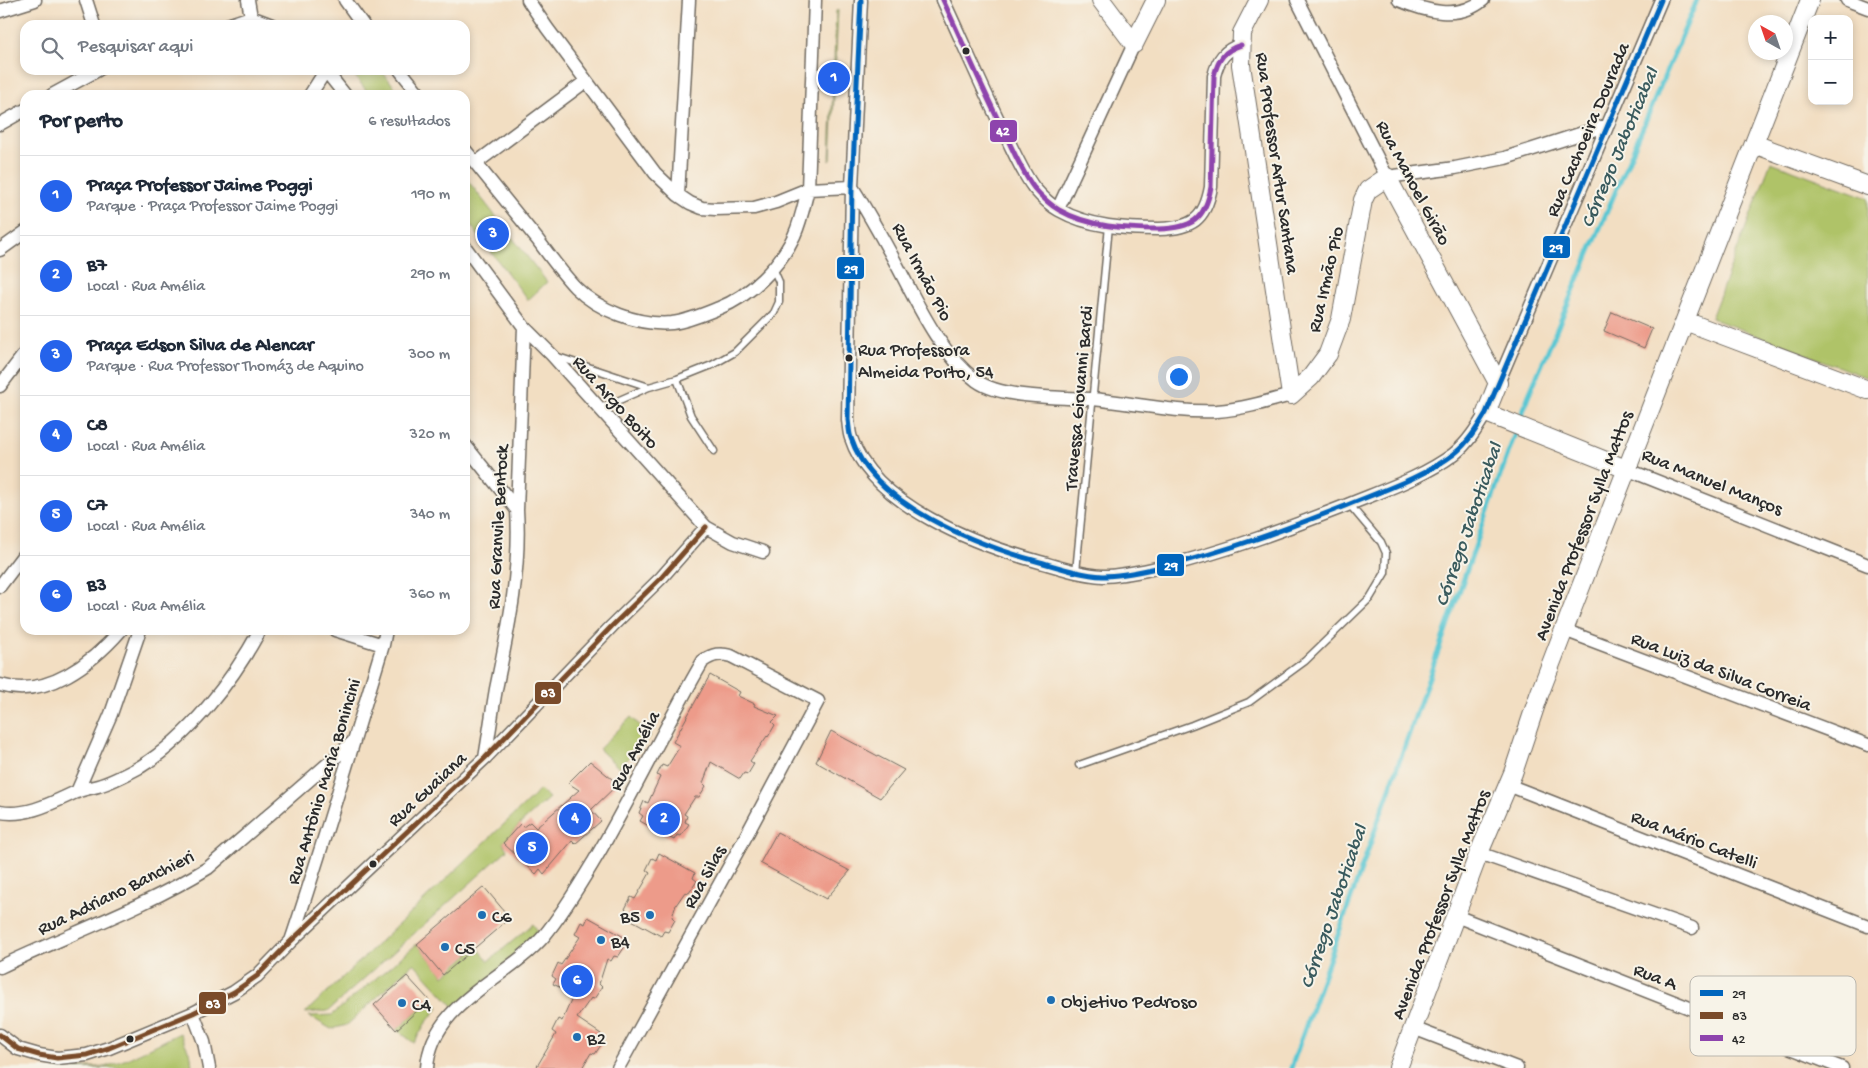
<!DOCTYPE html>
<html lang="pt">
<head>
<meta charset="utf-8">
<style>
	body { margin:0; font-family:"Gochi Hand",sans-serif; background:#f6f6f7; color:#1f2937 }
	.controls { position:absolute; right:15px; top:15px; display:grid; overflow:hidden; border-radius:10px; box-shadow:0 2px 8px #0003 }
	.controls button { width:45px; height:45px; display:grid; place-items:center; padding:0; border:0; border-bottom:1px solid #e0e1e3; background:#fff; color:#1f2937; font:25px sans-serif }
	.compass { position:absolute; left:1748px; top:15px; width:45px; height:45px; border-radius:50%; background:#fff; box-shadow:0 2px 8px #0003; rotate:320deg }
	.you { position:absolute; left:1178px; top:376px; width:18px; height:18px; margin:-12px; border:4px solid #fff; border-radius:50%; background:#1a73e8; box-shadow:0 0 0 8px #1a73e833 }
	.badge { display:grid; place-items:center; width:32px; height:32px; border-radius:50%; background:#2563eb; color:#fff; font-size:16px; font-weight:700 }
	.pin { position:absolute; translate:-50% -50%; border:2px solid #fff; box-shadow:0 1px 5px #0006 }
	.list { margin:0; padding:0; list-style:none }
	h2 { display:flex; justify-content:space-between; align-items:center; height:65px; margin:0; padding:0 20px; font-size:21px }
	h2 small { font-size:16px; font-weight:400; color:#747a83 }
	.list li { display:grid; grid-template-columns:32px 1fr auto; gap:15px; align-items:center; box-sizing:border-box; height:80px; padding:0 20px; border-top:1px solid #e0e1e3 }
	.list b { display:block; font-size:19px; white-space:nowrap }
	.list p { margin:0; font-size:16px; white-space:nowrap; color:#747a83 }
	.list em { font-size:16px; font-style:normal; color:#747a83 }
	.icon { flex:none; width:28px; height:28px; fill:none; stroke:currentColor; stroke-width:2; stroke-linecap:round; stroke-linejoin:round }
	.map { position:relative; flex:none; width:1868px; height:1068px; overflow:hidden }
	.search { position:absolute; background:#fff; box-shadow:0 2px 8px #0003; left:20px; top:20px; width:450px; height:55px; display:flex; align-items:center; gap:12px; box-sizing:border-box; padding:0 18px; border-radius:15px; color:#747a83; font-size:19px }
	.panel { position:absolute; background:#fff; box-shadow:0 2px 8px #0003; left:20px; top:90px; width:450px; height:545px; border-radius:15px }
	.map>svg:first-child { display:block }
	.green { fill:#afc367; stroke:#6d7749 }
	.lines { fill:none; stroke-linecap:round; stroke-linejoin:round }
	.stream { stroke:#5bc7d3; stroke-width:5 }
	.building { fill:#ed9b8a }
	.lane-casing { stroke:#716a60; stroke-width:9 }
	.street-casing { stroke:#716a60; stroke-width:15 }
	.secondary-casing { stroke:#716a60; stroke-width:20 }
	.lane { stroke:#fff; stroke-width:6 }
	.street { stroke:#fff; stroke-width:12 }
	.secondary { stroke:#fff; stroke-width:18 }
	.bus-1-casing { stroke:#f7f3e8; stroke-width:9 }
	.bus-2-casing { stroke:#f7f3e8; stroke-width:9 }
	.bus-3-casing { stroke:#f7f3e8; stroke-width:9 }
	.bus-1 { stroke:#0065bd; stroke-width:5 }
	.bus-2 { stroke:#7a4b2a; stroke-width:5 }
	.bus-3 { stroke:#8e44ad; stroke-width:5 }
	.bus-dot { fill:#2b2b2b; stroke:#f7f3e8; stroke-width:2 }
	.poi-dot { fill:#1f6fb2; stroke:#f7f3e8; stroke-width:2 }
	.labels { text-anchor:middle; stroke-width:4; stroke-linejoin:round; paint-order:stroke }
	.bus-label { font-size:18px; fill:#2b2b2b; stroke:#f7f3e8; text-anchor:start }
	.street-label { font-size:19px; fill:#2b2b2b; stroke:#f7f3e8 }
	.poi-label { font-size:19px; fill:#2b2b2b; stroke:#f7f3e8; text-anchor:start }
	.water-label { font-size:20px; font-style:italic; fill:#395a5d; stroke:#f7f3e8 }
	.key { fill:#f7f3e8; stroke:#bab7af; stroke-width:1 }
	.key-label { font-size:14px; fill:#2b2b2b }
	.line-badge { stroke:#f7f3e8; stroke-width:2 }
	.badge-label { font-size:14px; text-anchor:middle; font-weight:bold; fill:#fff }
</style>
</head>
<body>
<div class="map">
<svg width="1868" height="1068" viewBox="0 0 1868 1068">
	<rect width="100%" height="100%" fill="#f7f3e8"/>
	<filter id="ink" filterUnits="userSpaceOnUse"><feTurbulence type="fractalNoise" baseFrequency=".02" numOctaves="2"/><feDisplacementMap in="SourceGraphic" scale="10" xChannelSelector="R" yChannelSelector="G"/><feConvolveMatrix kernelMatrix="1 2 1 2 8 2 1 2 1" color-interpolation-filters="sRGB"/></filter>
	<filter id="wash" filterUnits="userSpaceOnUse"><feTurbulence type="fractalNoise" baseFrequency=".0096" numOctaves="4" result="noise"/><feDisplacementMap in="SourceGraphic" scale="20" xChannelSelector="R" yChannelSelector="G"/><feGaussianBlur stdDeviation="1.12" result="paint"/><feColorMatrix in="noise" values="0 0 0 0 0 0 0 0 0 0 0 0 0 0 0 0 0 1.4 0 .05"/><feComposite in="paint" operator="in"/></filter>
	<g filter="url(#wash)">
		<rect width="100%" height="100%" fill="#f2dec2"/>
		<path class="green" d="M838 9 831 160 830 161 836 11Z
			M355 70H381L401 95H370L354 75Z
			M1771 162 1868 198V378L1711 318Z
			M465 177 547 282 528 300 465 218Z
			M631 717 651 736 619 768 599 749Z
			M540 790 549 798 520 824 503 843 507 850 328 1011 305 1013Z
			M533 924 542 937 455 1008 414 963 347 1025 331 1029 309 1016 332 1015 417 944 444 976 477 947 489 961Z
			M429 1000 439 1007 425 1024 414 1043 397 1030Z
			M180 1033 191 1056 192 1068H57L105 1067 127 1059Z"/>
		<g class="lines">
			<path class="stream" d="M1291 1068 1528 397 1697 0"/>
		</g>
		<g id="blocks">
			<path class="building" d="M1612 312 1652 329 1644 348 1604 331Z
				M710 675 740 692 738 696 755 704 754 706 778 716 772 722 775 725 768 737 767 736 750 761 754 764 748 774 744 773 740 779 711 762 703 783 706 786 699 797H695L684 814 687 816 685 822 689 824 681 836 677 835 674 840 640 821 643 816 639 813 644 801 648 803 660 777 657 775 662 765 667 767 680 746 673 742Z
				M831 731 904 770 880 798 816 762Z
				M590 761 618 784 591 810 601 821 575 844 572 841 544 874 540 869 536 874 503 843 520 824 523 827 530 822 536 828 579 790 568 783Z
				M777 832 850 871 826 899 760 863Z
				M659 853 695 873 693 878 697 881 689 893 685 892 676 905 672 917 675 920 668 932 664 931 661 936 626 917 629 912 625 909 631 897 635 899 650 873 646 870 652 858 656 860Z
				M484 887 510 918 443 975 417 944Z
				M588 917 624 937 622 942 626 945 618 957 614 956 611 961 607 959 599 984 602 987 594 999 591 998 577 1018 601 1034 599 1039 603 1042 595 1054 591 1053 582 1068H536L556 1034 552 1031 558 1019 562 1021 574 994 553 984 556 979 552 976 558 963 561 965 580 937 575 934 581 922 585 924Z
				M407 976 429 1000 396 1030 374 1005Z"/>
		</g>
	</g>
	<g filter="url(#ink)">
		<use href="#blocks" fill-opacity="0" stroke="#716a60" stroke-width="1"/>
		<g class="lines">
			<defs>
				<path id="lane" d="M558 357 649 387
					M677 379 691 416 714 451
					M599 409 649 387 677 379 712 365 735 352 774 313 779 302V282L773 268
					M1076 572 1109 226
					M1079 765 1192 725 1249 702 1305 661 1370 598 1385 573 1386 553 1381 542 1349 504"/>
				<path id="street" d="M86 0 94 25
					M248 0 251 17 272 25
					M345 0 363 25
					M528 0 547 28 655 173 678 195 690 203 702 208 715 209 754 208 776 202 808 189 852 187
					M861 0 852 187 848 420C849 426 849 433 851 438 873 506 978 545 1040 562 1061 568 1082 575 1103 576 1124 576 1146 570 1166 566 1227 551 1286 529 1345 506 1381 491 1422 478 1454 454 1468 443 1477 428 1486 413
					M943 0C964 45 983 90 1005 134 1014 152 1022 172 1034 188 1041 196 1050 205 1059 210 1089 227 1126 229 1159 229 1192 228 1205 220 1211 187L1214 76C1218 59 1225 50 1241 45
					M1297 0 1387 177 1455 168 1505 158 1608 125
					M1399 0C1425 11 1458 21 1483 0
					M1847 0 1868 8
					M0 11 35 0
					M227 25 251 17
					M400 70 420 95
					M326 71 345 95
					M52 95 98 70
					M310 95 326 70
					M0 124 25 110
					M465 150C489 180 513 209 537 239 549 255 561 272 575 287 598 310 638 326 672 323 688 321 704 314 719 308 750 296 780 266 794 236 801 221 804 205 808 189L815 0
					M476 163 586 81
					M852 187C869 214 884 241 899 269 920 309 940 353 977 381 1002 399 1061 397 1092 399 1134 403 1175 413 1217 411 1242 409 1266 402 1291 395
					M678 195 689 0
					M1058 209 1134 44
					M465 247 524 327 552 355 706 527 733 542 763 552
					M0 250 25 232
					M1498 383 1661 0
					M0 386 25 353
					M465 445 517 510
					M1626 469 1868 565
					M0 586 25 553
					M335 630 383 645
					M1564 630 1868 745
					M0 685C47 699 92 663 121 630
					M485 758C489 735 492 712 496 689 508 630 521 571 517 510L524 327
					M1508 785 1868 926
					M77 792 111 714 140 630
					M0 812C27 817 52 803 76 792 83 789 91 788 98 786 112 782 127 774 140 767 189 737 233 680 260 630
					M1479 853 1692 928
					M1456 916 1842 1068
					M291 941C324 843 353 743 383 645L386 630
					M0 967C69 934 143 908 208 868L353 742
					M193 1013 204 1042 209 1068
					M1413 1028 1517 1068
					M0 1035 18 1049 39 1055 57 1058 87 1055 109 1048 193 1013 234 992 257 976 290 942 485 758 612 626 662 577 706 527
					M427 1068C431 1003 506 980 544 936 563 913 579 886 594 861 633 795 665 726 703 661 713 654 720 653 731 656L818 701 746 836 618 1068"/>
				<path id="secondary" d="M1101 0 1134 44 1156 0
					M1259 0 1242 33 1241 65 1291 395
					M1754 144 1868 186
					M1685 321 1868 390
					M1291 395 1311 377 1328 354 1341 319 1363 200 1368 190 1387 177 1498 383 1486 413 1626 469
					M1398 1068 1479 853 1513 773 1539 695 1564 630 1810 0"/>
			</defs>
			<use href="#lane" class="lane-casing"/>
			<use href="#street" class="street-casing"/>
			<use href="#secondary" class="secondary-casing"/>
			<use href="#lane" class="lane"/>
			<use href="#street" class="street"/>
			<use href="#secondary" class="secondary"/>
			<defs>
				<path id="bus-1" d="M861 0 852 187 848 420C849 426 849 433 851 438 873 506 978 545 1040 562 1061 568 1082 575 1103 576 1124 576 1146 570 1166 566 1227 551 1286 529 1345 506 1381 491 1422 478 1454 454 1468 443 1477 428 1486 413L1661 0"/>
				<path id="bus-2" d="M0 1035 18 1049 39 1055 57 1058 87 1055 109 1048 193 1013 234 992 257 976 290 942 485 758 612 626 662 577 706 527"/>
				<path id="bus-3" d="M943 0C964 45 983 90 1005 134 1014 152 1022 172 1034 188 1041 196 1050 205 1059 210 1089 227 1126 229 1159 229 1192 228 1205 220 1211 187L1214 76C1218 59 1225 50 1241 45"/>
			</defs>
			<use href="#bus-1" class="bus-1-casing"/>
			<use href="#bus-2" class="bus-2-casing"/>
			<use href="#bus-3" class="bus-3-casing"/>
			<use href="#bus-1" class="bus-1"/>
			<use href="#bus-2" class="bus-2"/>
			<use href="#bus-3" class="bus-3"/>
		</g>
	</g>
	<g class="bus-dot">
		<circle cx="966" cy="51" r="4.5"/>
		<circle cx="849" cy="358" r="4.5"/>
		<circle cx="373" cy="864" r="4.5"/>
		<circle cx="130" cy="1039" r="4.5"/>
	</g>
	<g class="poi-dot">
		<circle cx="482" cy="915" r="5"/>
		<circle cx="650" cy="915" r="5"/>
		<circle cx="601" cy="940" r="5"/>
		<circle cx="445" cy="947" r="5"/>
		<circle cx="1051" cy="1000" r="5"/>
		<circle cx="402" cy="1003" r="5"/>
		<circle cx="577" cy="1037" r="5"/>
	</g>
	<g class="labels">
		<g class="bus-label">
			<text x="858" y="355">Rua Professora<tspan x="858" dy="22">Almeida Porto, 54</tspan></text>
		</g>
		<g class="street-label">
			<text transform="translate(1586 129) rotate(-67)" y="7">Rua Cachoeira Dourada</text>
			<text transform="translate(1279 163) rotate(82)" y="7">Rua Professor Artur Santana</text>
			<text transform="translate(1415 182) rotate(62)" y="7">Rua Manoel Girão</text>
			<text transform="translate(924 271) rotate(62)" y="7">Rua Irmão Pio</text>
			<text transform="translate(1324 279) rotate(-77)" y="7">Rua Irmão Pio</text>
			<text transform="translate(1077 398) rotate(-85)" y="7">Travessa Giovanni Bardi</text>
			<text transform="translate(617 401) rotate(48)" y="7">Rua Argo Boito</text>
			<text transform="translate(1713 480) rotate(22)" y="7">Rua Manuel Manços</text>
			<text transform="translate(1582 525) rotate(-69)" y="7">Avenida Professor Sylla Mattos</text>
			<text transform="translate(496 527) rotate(-87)" y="7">Rua Granvile Bentock</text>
			<text transform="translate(1722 670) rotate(21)" y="7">Rua Luiz da Silva Correia</text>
			<text transform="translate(633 750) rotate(-62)" y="7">Rua Amélia</text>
			<text transform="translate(322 781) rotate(-73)" y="7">Rua Antônio Maria Bonincini</text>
			<text transform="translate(426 788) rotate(-43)" y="7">Rua Guaiana</text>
			<text transform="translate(1695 838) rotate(21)" y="7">Rua Mário Catelli</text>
			<text transform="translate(703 876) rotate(-61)" y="7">Rua Silas</text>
			<text transform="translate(115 891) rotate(-26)" y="7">Rua Adriano Banchieri</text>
			<text transform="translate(1439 904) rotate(-69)" y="7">Avenida Professor Sylla Mattos</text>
			<text transform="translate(1656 975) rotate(21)" y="7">Rua A</text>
		</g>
		<g class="poi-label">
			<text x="492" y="922">C6</text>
			<text x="640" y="922" text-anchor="end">B5</text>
			<text x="611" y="947">B4</text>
			<text x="455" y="954">C5</text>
			<text x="1061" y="1007">Objetivo Pedroso</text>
			<text x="412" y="1010">C4</text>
			<text x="587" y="1044">B2</text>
		</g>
		<g class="water-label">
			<text transform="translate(1618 147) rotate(-67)" y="7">Córrego Jaboticabal</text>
			<text transform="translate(1467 524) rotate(-71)" y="7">Córrego Jaboticabal</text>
			<text transform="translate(1332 906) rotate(-71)" y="7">Córrego Jaboticabal</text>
		</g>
	</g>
	<rect x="1690" y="976" width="166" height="80" rx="8" class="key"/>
	<rect x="1700" y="990" width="23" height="6" fill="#0065bd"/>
	<rect x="1700" y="1012" width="23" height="7" fill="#7a4b2a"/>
	<rect x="1700" y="1035" width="23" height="6" fill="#8e44ad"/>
	<g class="key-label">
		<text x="1732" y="998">29</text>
		<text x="1732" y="1020">83</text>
		<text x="1732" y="1043">42</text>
	</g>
	<g class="line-badge">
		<rect x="989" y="119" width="29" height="24" rx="5" fill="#8e44ad"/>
		<rect x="1542" y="235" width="29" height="24" rx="5" fill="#0065bd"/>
		<rect x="836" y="256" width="29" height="24" rx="5" fill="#0065bd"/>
		<rect x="1156" y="553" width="29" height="24" rx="5" fill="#0065bd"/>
		<rect x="534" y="681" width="28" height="24" rx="5" fill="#7a4b2a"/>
		<rect x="198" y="991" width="29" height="24" rx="5" fill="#7a4b2a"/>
	</g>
	<g class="badge-label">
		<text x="1003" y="135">42</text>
		<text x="1556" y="252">29</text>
		<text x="851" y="273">29</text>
		<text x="1171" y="570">29</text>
		<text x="548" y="697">83</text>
		<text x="213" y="1008">83</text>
	</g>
</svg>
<div class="controls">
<button>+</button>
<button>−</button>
</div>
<svg class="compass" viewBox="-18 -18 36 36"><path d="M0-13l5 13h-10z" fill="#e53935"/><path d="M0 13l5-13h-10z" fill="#747a83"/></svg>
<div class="you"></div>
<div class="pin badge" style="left:834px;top:78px">1</div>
<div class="pin badge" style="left:664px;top:819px">2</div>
<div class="pin badge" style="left:493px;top:234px">3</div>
<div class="pin badge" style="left:575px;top:819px">4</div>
<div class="pin badge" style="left:532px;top:848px">5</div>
<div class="pin badge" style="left:577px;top:981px">6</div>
<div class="search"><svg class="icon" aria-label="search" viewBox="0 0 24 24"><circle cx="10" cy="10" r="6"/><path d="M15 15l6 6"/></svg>Pesquisar aqui</div>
<section class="panel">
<h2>Por perto<small>6 resultados</small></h2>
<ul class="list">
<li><span class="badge">1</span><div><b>Praça Professor Jaime Poggi</b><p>Parque · Praça Professor Jaime Poggi</p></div><em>190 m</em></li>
<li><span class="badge">2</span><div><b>B7</b><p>Local · Rua Amélia</p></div><em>290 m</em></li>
<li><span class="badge">3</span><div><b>Praça Edson Silva de Alencar</b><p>Parque · Rua Professor Thomáz de Aquino</p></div><em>300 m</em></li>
<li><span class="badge">4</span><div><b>C8</b><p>Local · Rua Amélia</p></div><em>320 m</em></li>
<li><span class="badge">5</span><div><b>C7</b><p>Local · Rua Amélia</p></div><em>340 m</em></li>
<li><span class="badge">6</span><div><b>B3</b><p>Local · Rua Amélia</p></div><em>360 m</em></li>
</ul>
</section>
</div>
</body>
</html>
